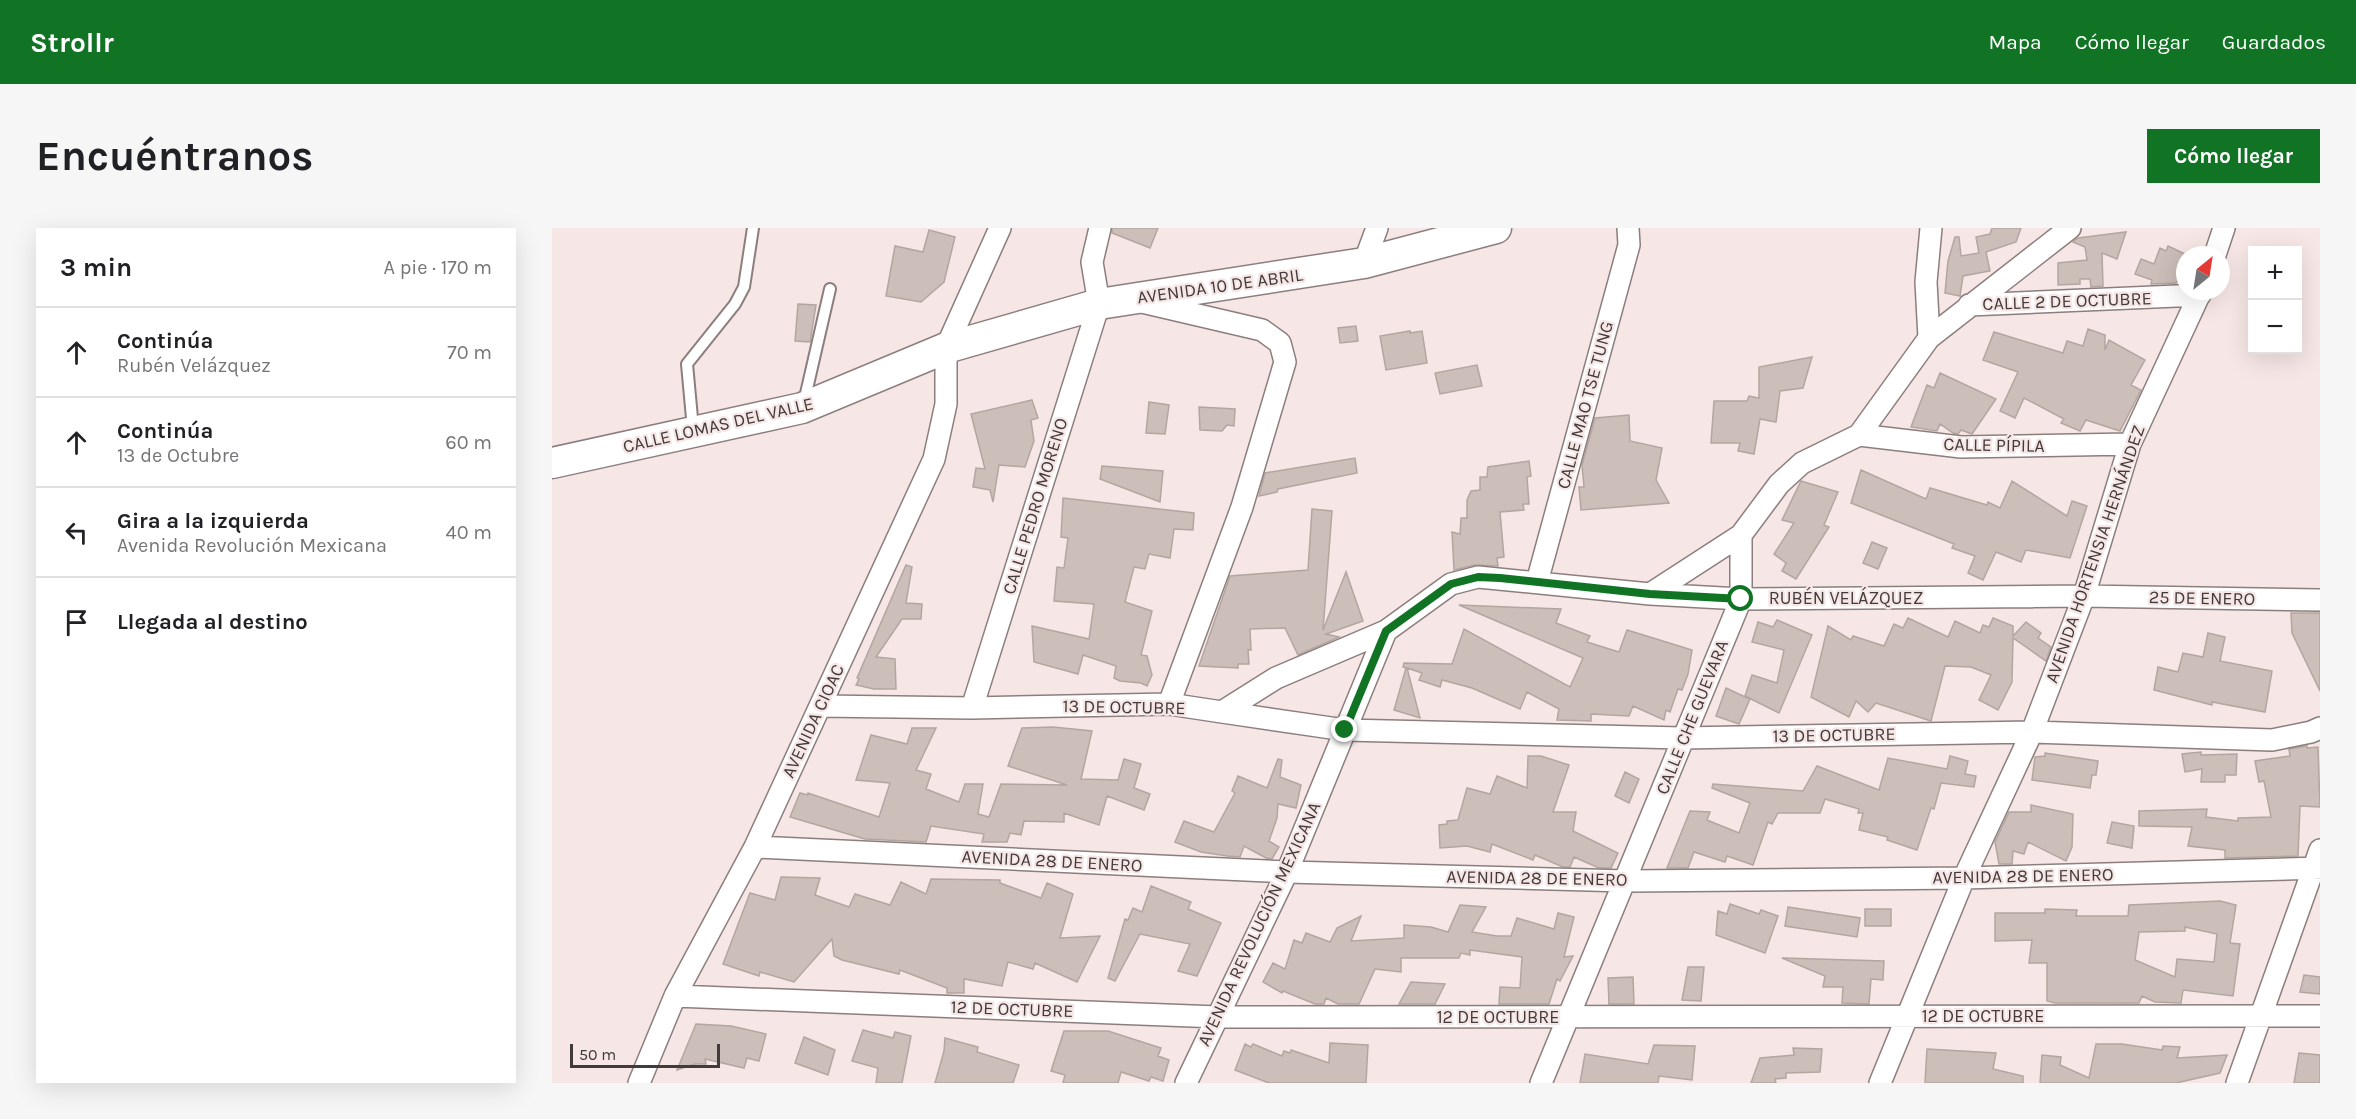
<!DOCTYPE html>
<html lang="es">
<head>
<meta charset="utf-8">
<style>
	body { margin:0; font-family:Karla,sans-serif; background:#f6f6f6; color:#202124 }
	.controls { position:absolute; right:18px; top:18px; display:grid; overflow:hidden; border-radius:0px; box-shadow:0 6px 24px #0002 }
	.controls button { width:54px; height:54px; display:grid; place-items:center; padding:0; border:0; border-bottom:2px solid #e0e0e0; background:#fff; color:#202124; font:30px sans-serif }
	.compass { position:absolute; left:1624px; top:18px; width:54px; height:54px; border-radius:50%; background:#fff; box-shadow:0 6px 24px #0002; rotate:30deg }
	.scale { position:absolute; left:18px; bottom:15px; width:150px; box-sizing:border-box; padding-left:6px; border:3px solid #413b3b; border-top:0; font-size:16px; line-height:21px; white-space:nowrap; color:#413b3b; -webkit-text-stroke:4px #f6e6e5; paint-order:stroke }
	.stop { position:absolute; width:18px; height:18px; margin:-14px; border:4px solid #117425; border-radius:50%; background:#fff }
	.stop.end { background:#117425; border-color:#fff; box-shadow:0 2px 6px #0008 }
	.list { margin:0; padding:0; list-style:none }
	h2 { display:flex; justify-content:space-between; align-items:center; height:78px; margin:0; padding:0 24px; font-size:26px }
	h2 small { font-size:20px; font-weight:400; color:#757577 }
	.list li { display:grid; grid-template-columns:39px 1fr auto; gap:18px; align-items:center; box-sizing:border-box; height:90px; padding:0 24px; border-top:2px solid #e0e0e0 }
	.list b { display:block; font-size:22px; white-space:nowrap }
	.list p { margin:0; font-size:20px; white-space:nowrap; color:#757577 }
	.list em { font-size:20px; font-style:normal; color:#757577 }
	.icon { flex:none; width:33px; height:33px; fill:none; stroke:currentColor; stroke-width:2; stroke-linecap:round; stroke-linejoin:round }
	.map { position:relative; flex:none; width:1768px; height:855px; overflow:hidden; border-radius:0px }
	header { display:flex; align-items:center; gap:36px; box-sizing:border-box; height:84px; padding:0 30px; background:#117425; color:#fff }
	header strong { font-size:28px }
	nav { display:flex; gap:33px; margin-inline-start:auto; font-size:21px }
	.intro { display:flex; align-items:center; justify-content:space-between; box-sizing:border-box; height:144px; padding:0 36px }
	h1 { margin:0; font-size:42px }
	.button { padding:15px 27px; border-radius:0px; background:#117425; color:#fff; font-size:21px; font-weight:700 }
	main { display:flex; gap:36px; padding:0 36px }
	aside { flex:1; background:#fff; border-radius:0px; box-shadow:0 6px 24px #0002 }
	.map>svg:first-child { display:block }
	.building { fill:#ccbeb9; stroke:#b3a6a0; stroke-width:1.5; fill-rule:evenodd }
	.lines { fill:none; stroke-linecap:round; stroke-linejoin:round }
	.lane-casing { stroke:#8d7e7e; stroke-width:14 }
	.street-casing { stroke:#8d7e7e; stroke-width:24 }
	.secondary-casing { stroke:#8d7e7e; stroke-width:33 }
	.lane { stroke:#fff; stroke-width:10 }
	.street { stroke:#fff; stroke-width:21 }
	.secondary { stroke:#fff; stroke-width:30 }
	.route { stroke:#117425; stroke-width:8 }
	.labels { text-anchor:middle; stroke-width:4.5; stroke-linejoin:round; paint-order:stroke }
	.street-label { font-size:18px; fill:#413b3b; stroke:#f6e6e5 }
</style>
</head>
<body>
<header>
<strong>Strollr</strong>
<nav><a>Mapa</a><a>Cómo llegar</a><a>Guardados</a></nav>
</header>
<div class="intro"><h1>Encuéntranos</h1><a class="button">Cómo llegar</a></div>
<main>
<aside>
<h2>3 min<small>A pie · 170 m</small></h2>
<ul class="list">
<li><svg class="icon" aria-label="ahead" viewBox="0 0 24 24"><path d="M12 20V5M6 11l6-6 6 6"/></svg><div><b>Continúa</b><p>Rubén Velázquez</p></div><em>70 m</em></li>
<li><svg class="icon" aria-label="ahead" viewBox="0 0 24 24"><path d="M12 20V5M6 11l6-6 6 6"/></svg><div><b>Continúa</b><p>13 de Octubre</p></div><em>60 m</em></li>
<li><svg class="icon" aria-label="left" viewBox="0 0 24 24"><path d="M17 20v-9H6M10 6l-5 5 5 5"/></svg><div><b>Gira a la izquierda</b><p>Avenida Revolución Mexicana</p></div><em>40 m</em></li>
<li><svg class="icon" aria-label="arrive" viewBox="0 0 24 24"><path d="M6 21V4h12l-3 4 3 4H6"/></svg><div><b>Llegada al destino</b></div></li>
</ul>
</aside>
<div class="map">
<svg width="1768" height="855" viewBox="0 0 1768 855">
	<rect width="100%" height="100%" fill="#f6e6e5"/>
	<path class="building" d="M560 0H606L598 20 560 5Z
		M1440 0H1469L1464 14 1434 24 1438 43 1411 48 1408 68 1393 65 1396 33 1403 9H1407L1409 28 1427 25 1424 9 1438 6Z
		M377 2 403 9 392 54 369 74 334 68 343 18 371 24Z
		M1574 4 1565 31 1550 25 1551 58 1539 59 1538 51H1528V56L1506 57V35L1535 32 1533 19 1521 14 1526 10Z
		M1616 18 1635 27H1633V55L1626 52 1624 55 1599 56 1600 52 1583 46 1589 31 1602 36 1608 20 1614 23Z
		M246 76 264 77 258 114 243 113Z
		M804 98 806 113 788 115 786 100Z
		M1536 101 1553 107V122L1557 112 1593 132 1579 157 1589 162 1568 203 1534 192 1528 203 1509 195 1512 191 1472 170 1463 190 1448 183 1466 144 1431 132 1442 104 1511 125 1515 113 1531 118Z
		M858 103V105L870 103 875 135 834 142 828 108Z
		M1260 129 1251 160 1228 163 1224 194 1208 191 1202 226 1186 223 1188 215H1159L1162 173H1195L1197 168 1207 170V139Z
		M925 137 930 158 888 166 883 145Z
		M1388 145 1444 171 1420 206 1409 202 1406 206 1401 205 1388 196 1385 203 1359 199 1375 157 1382 160Z
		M480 172 486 190 479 192 482 213 473 239 447 237 441 274 438 262 421 259 424 240 433 241 419 186Z
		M597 174 617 177 613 206 594 205Z
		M647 179 683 181 682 198 675 197 670 203 648 202Z
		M1077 187 1078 213 1110 220 1104 252 1117 275 1029 282 1027 259H1032L1030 237 1043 190Z
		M803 230 805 245 726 261 725 264 707 268 713 245Z
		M977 233 979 248 975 249 977 276H971L972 282 948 284 952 329 945 330 946 338 923 337 902 342 900 304 908 306 909 290H915V272L919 263 928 262V249H935L936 239Z
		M550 238 611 243 608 274 548 251Z
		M1309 242 1374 271 1378 260 1435 277 1436 274 1448 280 1460 253 1515 288 1520 273 1535 278 1518 330 1474 322 1469 334 1444 324 1431 352 1416 345 1423 328 1400 320 1402 316 1299 275Z
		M1249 253 1286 264 1272 297 1277 299 1244 351 1230 343 1234 335 1222 326 1242 295 1230 292Z
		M511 270 642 285 641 302 622 301 618 330 597 326 593 341 582 339 573 374 600 383 589 427 595 428 600 447 595 458 589 455 568 453 562 450 564 438 531 427 526 446 482 434 480 398 537 411 542 376 502 373 505 339 512 340 516 310 509 309Z
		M760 281 780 283 771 402 794 344 811 393 774 406 787 409 746 427 733 400 698 401 699 422H696L697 436H686V440L647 438 678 348 756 342Z
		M1320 314 1335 320 1326 341 1311 335Z
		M354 337 360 339 354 375 370 376 369 391H350L324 429 343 431 344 461H322L304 457 307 451 305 450Z
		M907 377 1009 381 1004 395 1038 408 1035 414 1067 424 1075 402 1140 422 1136 446 1130 462 1126 461 1118 484 1114 482 1112 492 1081 478 1077 488 1039 486V493L1005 492 1007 481 975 464 968 481 920 460 890 452 888 459 867 452 870 445 855 440 868 490 842 482 854 440 851 439 852 435 900 436 912 401 1018 459 1031 430Z
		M1739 385H1768V463L1740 405Z
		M1356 390 1396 409 1403 393 1428 405 1431 397 1437 399 1441 390 1461 398V408L1474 394 1489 405 1486 410 1499 419 1494 433 1461 410 1460 454 1446 482 1427 472 1439 447 1419 439 1393 438 1379 493 1324 475 1316 484 1304 473 1297 489 1259 469 1276 398 1299 412 1301 408 1332 418 1342 396 1351 400Z
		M1225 392 1260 407 1227 485 1193 468 1200 447 1225 455 1232 422 1200 414 1206 394 1221 399Z
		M1656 405 1673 409 1668 433 1720 443 1713 484 1660 474V477L1602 462 1606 439 1626 444 1631 425 1651 429Z
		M1174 460 1198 471 1187 496 1164 488Z
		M501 499 540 503 529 551 566 552 572 531 589 536 582 560 598 566 592 582 555 568 547 597 512 585V594L472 593 469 607 458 605 455 614H430L432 606 379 598 374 614 313 611 238 589 248 565 256 567V565L327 589 338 555 304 552 319 507 355 516 360 500H384L364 542 379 546 374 561 407 574 413 556H431L426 586 437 589 449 556 515 557 456 538 470 500Z
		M1755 518V520L1766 519 1768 579 1748 578 1746 628 1673 630V622L1636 618 1640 599 1587 598V583L1655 581 1654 589 1686 593V590L1719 589 1712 553 1707 554 1703 533 1738 528 1737 521Z
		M1649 524V527L1685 526 1684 547H1673V554H1649L1650 541 1633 544 1630 526Z
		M1493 525 1546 533 1544 547H1540L1538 560 1480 552 1483 529 1493 528Z
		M976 528H989L1017 537 1001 584H1024L1021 603 1066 625 1059 640H1047L1022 629 1018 639H1011L983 627 981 632 940 616 938 624 915 618 888 620 887 597 895 596V593L906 592 915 560 938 566 945 548 975 560Z
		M1398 528 1416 533 1413 546 1424 548 1422 559 1389 555 1382 581 1379 580 1365 622 1335 612 1336 609 1307 602 1311 585H1306L1307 581 1273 571 1268 585H1226L1220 596 1216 594 1201 637 1175 628 1173 634 1142 624 1136 640H1115L1138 583 1158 584 1155 592 1187 605 1198 575 1160 560 1161 556 1251 563 1265 538 1327 562 1336 530 1395 541Z
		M726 531 730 532 728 549 749 557 744 580 726 576 725 590 717 613 727 619 720 631 714 630 692 618 688 629 675 628 649 624 623 614 632 593 662 604 683 565 680 563 686 548 715 560Z
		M1073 544 1087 551 1077 575 1063 568Z
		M1479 577 1521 586 1520 619 1514 633 1476 614 1472 626 1461 623 1460 636H1447L1443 614 1457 584H1479Z
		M1560 594 1582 598 1580 620 1555 615Z
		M229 649 268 650 263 667 297 679 303 666 338 677 349 654 374 666 379 651 448 652V655L489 670 495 655 521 666 508 710 548 708 525 754 483 735 481 741 456 734 450 758 412 751V765H395V760L348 742 347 746 290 732 282 728 280 711 242 754 208 744 207 748 171 736 198 665 223 672Z
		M599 658 639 674 636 681 669 695 645 748 626 743 638 716 588 706 563 753 556 750 573 691 576 692 581 680 590 684Z
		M1668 673 1684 677 1678 715 1688 716 1681 768 1631 762 1629 775 1603 774 1590 768 1587 775H1503L1495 773V735H1477L1480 712 1443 713V685H1493V681L1525 682 1524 688H1576L1577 677ZM1633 699 1665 706 1662 734 1625 731 1623 749 1583 732 1587 704 1633 703Z
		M1178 676 1207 686 1209 682 1226 688 1213 725 1164 707 1166 683 1175 686Z
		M908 677 934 679 920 704 945 708H959L965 690 1002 701 1006 685 1022 689 1012 729 1021 728 1008 753 1005 751 997 776H947L948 759 968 760 970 729 918 722V727L909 725 907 730H849V744L823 741 807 776H786L774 770 772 776H763L731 763 730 765 711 754 721 735 733 741 742 712 750 715 754 705 778 714 785 700 809 688 799 713 852 710V697L879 699 896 704Z
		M1236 679 1308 690 1305 709 1233 698Z
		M1313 681H1339V698H1313Z
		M1230 730 1332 733 1331 752 1319 751 1317 776 1290 775 1291 759H1271L1273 748Z
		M1136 739H1152L1149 773 1130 772Z
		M1752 747 1768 749V766L1748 764Z
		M1081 749 1082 776H1057L1056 750Z
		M859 754 893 756 883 776H847Z
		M144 796 179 798 214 806 207 833 195 830 192 840 153 831 154 836H143L125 842Z
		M311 802 341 810 343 804 359 808 350 855H324L326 840 300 833Z
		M512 803H556L609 820 606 828 617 832 611 853 599 849 597 853 569 844 566 855H511L513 847 499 843Z
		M252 809 283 822 276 847 243 835Z
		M393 810 426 819 425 824 467 837 461 855H383L392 823Z
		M778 815 816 817 814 855H717L683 842 693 816 699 819 701 816 730 828 732 823 738 825 739 822 777 835Z
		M1544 816H1570L1610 822 1611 818 1628 819 1625 830 1675 827 1668 845 1624 855H1488L1490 827 1509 829 1508 837 1537 850Z
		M1102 817 1143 818 1140 852 1107 848 1106 855H1028L1033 826 1096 836Z
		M1241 820 1270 821 1268 844 1234 845V850L1223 851 1224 855H1199L1208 830 1242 827Z
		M1375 821 1444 825 1441 841 1471 848V855H1373Z
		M1747 825 1768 827V855H1742Z"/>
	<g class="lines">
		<defs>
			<path id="lane" d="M252 174 278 61
				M141 201 135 136 183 76 192 59 201 0"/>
			<path id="street" d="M1663 27 1672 0
				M812 35 825 0
				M590 74 710 102 728 115 733 134 690 279 617 476
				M1417 77 1648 67
				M1377 110 1374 54 1379 0
				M1307 207 1409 219 1578 216
				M985 354 1077 17 1076 0
				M1098 366 1189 307
				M268 478 420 480 617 476 670 484 724 450 834 403 899 356 926 349 1098 366 1189 371 1532 368 1768 372
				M420 480 547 76 540 34 548 0
				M670 484 793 502 1130 510 1480 504 1720 512 1759 504 1768 500
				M203 619 735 644 1074 653 1412 650 1768 640
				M123 768 666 789 1768 788
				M87 855 123 768 203 619 382 231 394 176V120L448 0
				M634 855 735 644 834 403
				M989 855 1189 371V307L1227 256 1250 235 1307 207 1377 110 1518 0
				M1328 855 1412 650 1480 504 1532 368 1578 216 1649 63
				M1685 855 1768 622"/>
			<path id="secondary" d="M0 235 250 180 394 120 547 76 812 35 944 0"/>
		</defs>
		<use href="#lane" class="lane-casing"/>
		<use href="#street" class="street-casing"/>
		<use href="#secondary" class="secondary-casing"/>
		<use href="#lane" class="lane"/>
		<use href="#street" class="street"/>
		<use href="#secondary" class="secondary"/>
	</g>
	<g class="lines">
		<path class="route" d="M793 502 834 403 899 356 926 349 948 350 1098 366 1189 371"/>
	</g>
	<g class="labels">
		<g class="street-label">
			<text transform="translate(668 58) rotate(-8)" y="6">AVENIDA 10 DE ABRIL</text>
			<text transform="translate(1515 73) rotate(-2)" y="6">CALLE 2 DE OCTUBRE</text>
			<text transform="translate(1033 177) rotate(-75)" y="6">CALLE MAO TSE TUNG</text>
			<text transform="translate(166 197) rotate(-13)" y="6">CALLE LOMAS DEL VALLE</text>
			<text transform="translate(1442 217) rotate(1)" y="6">CALLE PÍPILA</text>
			<text transform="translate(483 278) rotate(-73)" y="6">CALLE PEDRO MORENO</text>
			<text transform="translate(1543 326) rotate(-71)" y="6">AVENIDA HORTENSIA HERNÁNDEZ</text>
			<text x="1294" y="376">RUBÉN VELÁZQUEZ</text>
			<text transform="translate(1650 370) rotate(1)" y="6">25 DE ENERO</text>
			<text transform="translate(572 479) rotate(1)" y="6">13 DE OCTUBRE</text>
			<text transform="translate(1140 489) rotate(-68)" y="6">CALLE CHE GUEVARA</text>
			<text transform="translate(261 493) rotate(-65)" y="6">AVENIDA CIOAC</text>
			<text transform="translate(1282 507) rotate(-1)" y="6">13 DE OCTUBRE</text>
			<text transform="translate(500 633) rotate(3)" y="6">AVENIDA 28 DE ENERO</text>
			<text transform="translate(1471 648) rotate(-1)" y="6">AVENIDA 28 DE ENERO</text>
			<text transform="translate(985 650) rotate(1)" y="6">AVENIDA 28 DE ENERO</text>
			<text transform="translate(707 696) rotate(-65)" y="6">AVENIDA REVOLUCIÓN MEXICANA</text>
			<text transform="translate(460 781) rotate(2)" y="6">12 DE OCTUBRE</text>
			<text x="1431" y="794">12 DE OCTUBRE</text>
			<text x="946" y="795">12 DE OCTUBRE</text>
		</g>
	</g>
</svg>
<div class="controls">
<button>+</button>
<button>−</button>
</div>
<svg class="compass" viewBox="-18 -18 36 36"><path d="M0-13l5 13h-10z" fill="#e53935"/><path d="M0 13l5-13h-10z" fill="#757577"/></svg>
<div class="scale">50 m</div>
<div class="stop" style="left:1189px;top:371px"></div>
<div class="stop end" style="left:793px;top:502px"></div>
</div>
</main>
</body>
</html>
